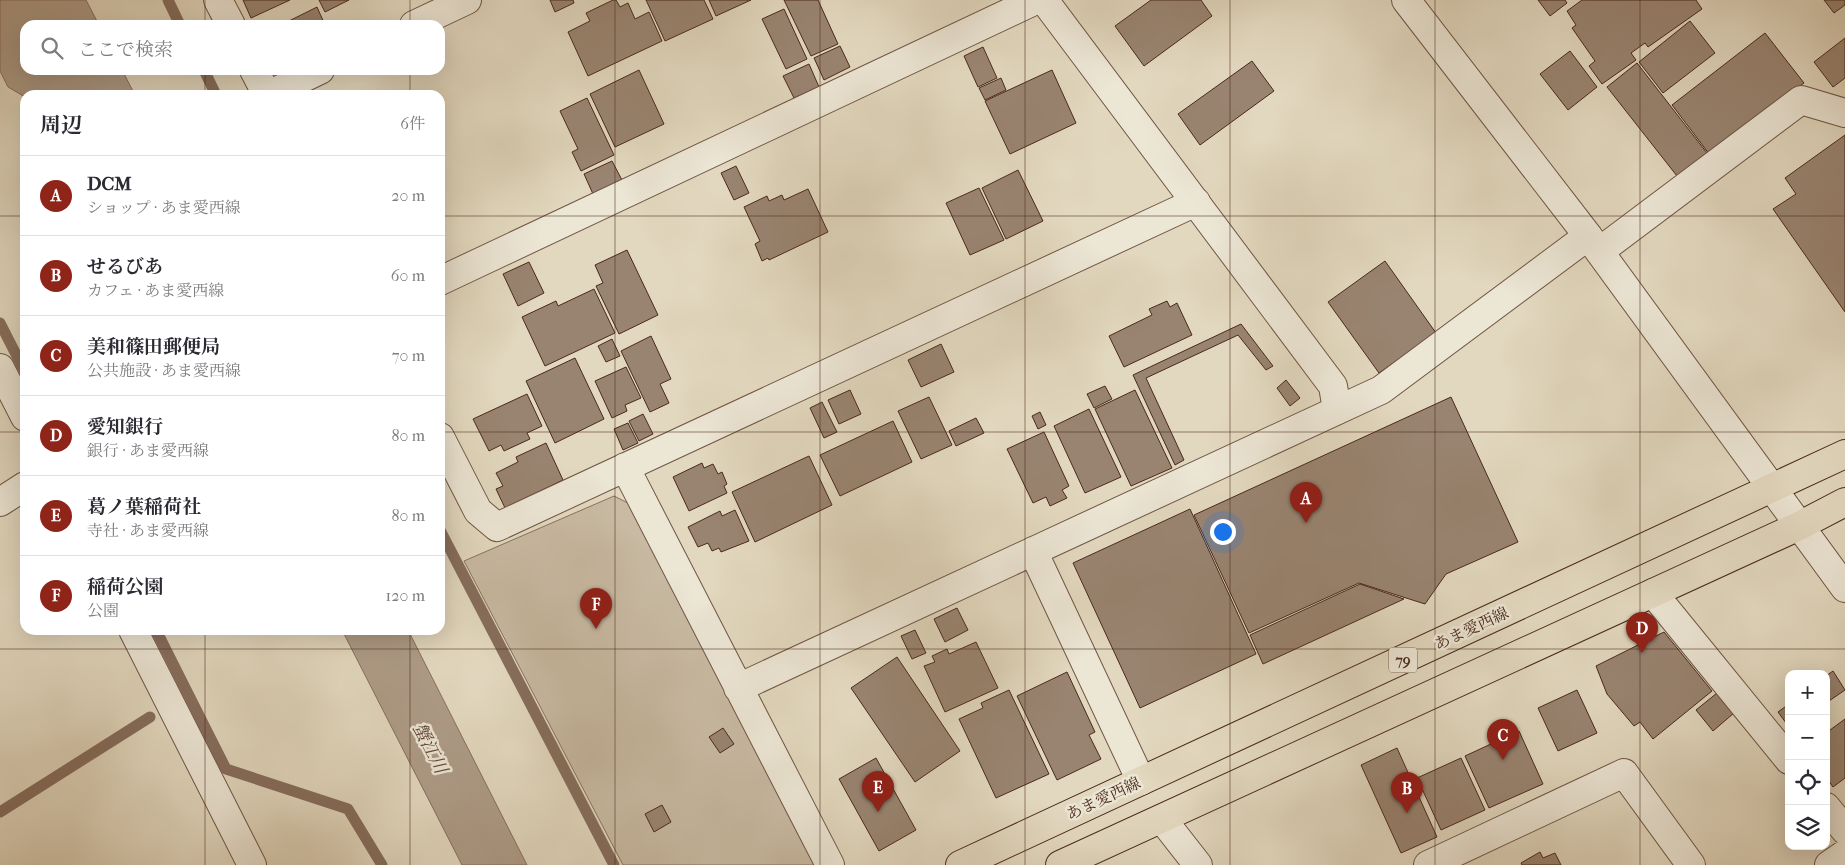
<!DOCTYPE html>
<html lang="ja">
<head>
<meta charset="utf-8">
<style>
	body { margin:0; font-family:"IM FELL French Canon","Noto Serif JP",serif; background:#f2f2f3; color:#2b2b33 }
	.controls { position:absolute; right:15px; bottom:15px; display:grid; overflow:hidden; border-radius:10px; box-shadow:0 5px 20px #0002 }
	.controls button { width:45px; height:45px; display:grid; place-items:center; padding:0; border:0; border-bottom:1px solid #e1e1e2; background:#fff; color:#2b2b33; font:25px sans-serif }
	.you { position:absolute; left:1222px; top:531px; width:18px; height:18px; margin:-12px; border:4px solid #fff; border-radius:50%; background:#1a73e8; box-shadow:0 0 0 8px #1a73e833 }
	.badge { display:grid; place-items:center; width:32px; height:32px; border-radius:50%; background:#8f2418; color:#fff; font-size:16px; font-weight:700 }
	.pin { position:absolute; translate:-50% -41px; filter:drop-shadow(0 1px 2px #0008) }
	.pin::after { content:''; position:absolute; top:26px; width:18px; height:15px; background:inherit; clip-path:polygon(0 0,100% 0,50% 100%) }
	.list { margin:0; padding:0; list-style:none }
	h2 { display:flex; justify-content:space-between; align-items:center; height:65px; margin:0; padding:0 20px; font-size:21px }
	h2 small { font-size:16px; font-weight:400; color:#7c7c81 }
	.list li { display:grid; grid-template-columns:32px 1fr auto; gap:15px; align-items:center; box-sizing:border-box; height:80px; padding:0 20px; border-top:1px solid #e1e1e2 }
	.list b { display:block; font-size:19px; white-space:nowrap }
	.list p { margin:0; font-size:16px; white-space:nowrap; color:#7c7c81 }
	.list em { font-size:16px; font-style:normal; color:#7c7c81 }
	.icon { flex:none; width:28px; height:28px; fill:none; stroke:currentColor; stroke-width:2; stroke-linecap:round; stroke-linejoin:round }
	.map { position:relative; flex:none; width:1845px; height:865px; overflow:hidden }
	.search { position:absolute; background:#fff; box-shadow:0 5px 20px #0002; left:20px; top:20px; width:425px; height:55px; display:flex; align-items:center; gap:12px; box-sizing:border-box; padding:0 18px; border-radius:15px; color:#7c7c81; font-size:19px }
	.panel { position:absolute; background:#fff; box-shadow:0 5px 20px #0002; left:20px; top:90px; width:425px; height:545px; border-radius:15px }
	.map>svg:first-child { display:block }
	.green { fill:#c8baa3; stroke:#897260 }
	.water { fill:#ae9c88; stroke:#866e5d }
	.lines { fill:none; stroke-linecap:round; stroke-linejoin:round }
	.stream { stroke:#866e5d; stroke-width:11 }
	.building { fill:#998471; stroke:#4a291c }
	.minor-casing { stroke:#705545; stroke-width:30 }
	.tertiary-casing { stroke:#705545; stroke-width:30 }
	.primary-casing { stroke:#4a291c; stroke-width:30 }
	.minor { stroke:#ece6d5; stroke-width:28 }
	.tertiary { stroke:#ece6d5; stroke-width:28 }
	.primary { stroke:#e2d8bf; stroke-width:28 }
	.grid { fill:none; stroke:#4a291c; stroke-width:1; stroke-opacity:0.55 }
	.labels { text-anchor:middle; stroke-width:5; stroke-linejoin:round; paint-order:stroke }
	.shield { fill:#ece6d5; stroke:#7b6254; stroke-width:1 }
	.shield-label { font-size:15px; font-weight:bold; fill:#4a291c }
	.street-label { font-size:16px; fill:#4a291c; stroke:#ece6d5 }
	.water-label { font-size:18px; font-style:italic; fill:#634637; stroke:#ece6d5 }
</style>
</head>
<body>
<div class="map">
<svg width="1845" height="865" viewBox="0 0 1845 865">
	<rect width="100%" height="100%" fill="#e2d8bf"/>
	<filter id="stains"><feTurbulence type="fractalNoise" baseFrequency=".004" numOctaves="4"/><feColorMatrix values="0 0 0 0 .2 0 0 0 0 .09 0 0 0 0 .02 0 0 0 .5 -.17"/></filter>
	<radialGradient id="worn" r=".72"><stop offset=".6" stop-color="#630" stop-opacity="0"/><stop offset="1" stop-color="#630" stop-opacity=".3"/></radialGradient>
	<path class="green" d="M614 496 628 503 817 865H623L464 561Z"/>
	<path class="water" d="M0 0H86L99 25H25V70H122L135 95H25V97L8 87 0 71Z
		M342 630H408L527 865H462Z"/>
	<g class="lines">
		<path class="stream" d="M168 0 180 25
			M204 70 216 95
			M0 323 25 372
			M440 530 614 865
			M156 630 226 769 348 809 382 865
			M0 812 150 717"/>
	</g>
	<path class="building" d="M243 0H290L251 18Z
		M319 0H349L325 12Z
		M550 0H573L574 3 555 12Z
		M613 0H616L620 7 628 3 635 19 649 12 662 41 588 76 568 32 590 21 586 13Z
		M646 0H704L713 19 665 41Z
		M709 0H751L716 16Z
		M784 0H818L838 44 811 56Z
		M1151 0H1201L1212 16 1144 66 1115 26Z
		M1538 0H1565L1567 3 1550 16Z
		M1582 0H1696L1702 9 1648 47 1645 43 1631 53 1636 60 1602 84 1589 66 1595 61 1572 28 1576 25 1567 11Z
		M1824 0H1845V5L1834 13Z
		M317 7 325 25H281Z
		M784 9 807 59 786 69 762 19Z
		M1690 21 1715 53 1663 93 1639 62Z
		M1765 33 1804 83 1710 155 1672 105Z
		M1845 38V78L1833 87 1814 62Z
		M840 46 850 67 824 80 814 58Z
		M983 47 997 78 978 87 964 56Z
		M1570 51 1597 87 1568 110 1540 74Z
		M1252 61 1274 91 1200 145 1178 114Z
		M1637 63 1707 153 1677 176 1607 87Z
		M809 64 819 87 794 98 783 76Z
		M639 70 664 124 615 147 590 94Z
		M1052 70 1076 123 1010 154 985 101Z
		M1001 78 1006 90 985 100 979 88Z
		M587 98 614 155 581 171 572 152 578 149 560 111Z
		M1845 135V312L1773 209 1796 194 1785 178Z
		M612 161 622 180 593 194 584 174Z
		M736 166 749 193 734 200 721 173Z
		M1018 170 1043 221 1006 239 982 188Z
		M979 188 1004 240 970 255 946 203Z
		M808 189 828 232 769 260 768 258 762 261 755 244 760 241 744 207 767 196 769 201 782 195 784 200Z
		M627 250 658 315 619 334 596 286 603 283 595 265Z
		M440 252 445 263 440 266Z
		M1385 261 1436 333 1379 373 1328 302Z
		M529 262 544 293 518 306 503 274Z
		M594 289 615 333 545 366 522 317 556 301 558 306Z
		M1167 301 1170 307 1177 303 1192 335 1124 367 1109 336 1152 315 1149 309Z
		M1241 324 1273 366 1266 370 1238 335 1146 378 1184 460 1175 465 1133 375Z
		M651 336 671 379 660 384 669 403 650 412 621 351Z
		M612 339 620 356 606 362 598 346Z
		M941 344 954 372 921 387 908 360Z
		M575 358 604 419 555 443 526 381Z
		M626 367 641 398 625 405 627 411 612 418 595 381Z
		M1286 380 1300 398 1290 406 1277 388Z
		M1105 386 1112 399 1094 408 1087 394Z
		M850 390 861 414 839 424 828 400Z
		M1135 390 1172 468 1131 486 1095 409Z
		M527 394 542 426 527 433 530 439 504 451 501 445 489 451 473 419Z
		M929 397 952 445 921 459 898 411Z
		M1451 397 1518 542 1446 574 1425 604 1359 583 1249 633 1194 515Z
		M822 402 837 432 824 438 810 408Z
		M1089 409 1121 477 1085 493 1054 426Z
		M1040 412 1046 425 1038 429 1032 416Z
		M643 414 653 434 639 441 629 421Z
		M976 418 984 433 956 446 949 431Z
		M893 421 912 462 840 496 820 455Z
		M628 423 638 443 623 450 614 429Z
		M1044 432 1069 486 1062 490 1067 498 1050 506 1046 497 1033 503 1007 449Z
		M546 443 563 480 505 508 496 489 503 486 496 473 518 462 516 457Z
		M809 456 832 505 755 542 732 492Z
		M702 463 704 468 713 464 718 474 722 472 727 484 724 486 727 493 689 511 673 477Z
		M1190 509 1256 654 1140 708 1073 563Z
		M735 510 749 541 721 552 719 548 712 551 708 543 698 547 688 527 720 511 722 516Z
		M1360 584 1404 599 1263 664 1250 635Z
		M957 608 968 630 945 642 934 619Z
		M915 630 926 653 912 659 901 636Z
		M1664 632 1712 691 1653 739 1640 722 1634 726 1607 694 1596 666Z
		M976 642 998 688 945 712 924 666 935 662 932 656 947 649 949 654Z
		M897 657 960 751 915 782 851 688Z
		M1833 671 1845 690 1826 703V676Z
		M1067 672 1095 732 1089 735 1101 759 1057 780 1017 696Z
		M1009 690 1049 774 996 798 959 719 983 708 981 703Z
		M1577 690 1597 733 1558 751 1538 708Z
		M1717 693 1734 713 1713 731 1696 710Z
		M1789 704V727L1778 712Z
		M1845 719V778L1833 787 1826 777V733Z
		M723 728 734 744 720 753 709 737Z
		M1519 731 1543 784 1489 808 1465 756Z
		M1397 748 1437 837 1401 853 1361 765Z
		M876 758 916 830 879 851 839 779Z
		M1461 758 1485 810 1441 830 1417 778Z
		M662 805 671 822 654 832 645 814Z
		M1540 852 1543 858 1555 853 1561 865H1522L1521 863Z"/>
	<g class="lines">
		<defs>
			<path id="minor" d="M218 0 231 25
				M414 25 467 0
				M254 70 267 95
				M268 95 320 70
				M1600 251 1801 100 1845 113
				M440 281 1036 0
				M0 368 25 417
				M440 437 478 511 497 527 1196 202
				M625 467 830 865
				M0 502 25 486
				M1033 551 1141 781
				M1653 593 1789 760
				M133 630 252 865
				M738 688 1381 390 1588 236
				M1826 807 1845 830
				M1162 819 1198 865
				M1428 865 1624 773 1691 865
				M1829 865 1845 854"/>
			<path id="tertiary" d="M1044 0 1333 386 1337 410
				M1406 0 1588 236 1845 588"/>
			<path id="primary" d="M960 865 1845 454
				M1060 865 1799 526 1845 502"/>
		</defs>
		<use href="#minor" class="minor-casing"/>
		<use href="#tertiary" class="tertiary-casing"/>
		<use href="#primary" class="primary-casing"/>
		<use href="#minor" class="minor"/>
		<use href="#tertiary" class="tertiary"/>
		<use href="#primary" class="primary"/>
	</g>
	<path class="grid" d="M205 0V25M410 0V25M615 0V865M820 0V865M1025 0V865M1230 0V865M1435 0V865M1640 0V865M205 70V95M410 70V95M0 216H25M440 216H1845M0 432H25M440 432H1845M205 630V865M410 630V865M0 649H1845"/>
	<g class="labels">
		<rect class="shield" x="1389" y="647.5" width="28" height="25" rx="4"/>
		<g class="shield-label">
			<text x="1403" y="665">79</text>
		</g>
		<g class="street-label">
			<text transform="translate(1471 628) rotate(-25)" y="6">あま愛西線</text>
			<text transform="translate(1103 798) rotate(-25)" y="6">あま愛西線</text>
		</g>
		<g class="water-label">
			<text transform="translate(430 748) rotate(63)" y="6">蟹江川</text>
		</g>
	</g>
	<rect width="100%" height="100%" filter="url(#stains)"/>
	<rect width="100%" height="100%" fill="url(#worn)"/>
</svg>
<div class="controls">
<button>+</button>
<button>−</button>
<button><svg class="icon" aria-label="locate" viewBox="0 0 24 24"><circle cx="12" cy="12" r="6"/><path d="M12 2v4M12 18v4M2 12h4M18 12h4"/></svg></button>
<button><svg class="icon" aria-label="layers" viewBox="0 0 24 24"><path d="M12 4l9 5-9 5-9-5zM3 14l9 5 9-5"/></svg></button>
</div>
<div class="you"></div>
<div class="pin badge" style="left:1306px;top:523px">A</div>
<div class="pin badge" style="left:1407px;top:813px">B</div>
<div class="pin badge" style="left:1503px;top:760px">C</div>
<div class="pin badge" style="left:1642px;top:653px">D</div>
<div class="pin badge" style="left:878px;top:812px">E</div>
<div class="pin badge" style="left:596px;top:629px">F</div>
<div class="search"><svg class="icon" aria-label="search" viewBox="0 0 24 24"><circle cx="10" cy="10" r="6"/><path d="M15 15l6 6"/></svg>ここで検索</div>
<section class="panel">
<h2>周辺<small>6件</small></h2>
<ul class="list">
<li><span class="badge">A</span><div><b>DCM</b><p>ショップ · あま愛西線</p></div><em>20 m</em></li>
<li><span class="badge">B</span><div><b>せるびあ</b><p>カフェ · あま愛西線</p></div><em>60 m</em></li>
<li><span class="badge">C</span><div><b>美和篠田郵便局</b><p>公共施設 · あま愛西線</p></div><em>70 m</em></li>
<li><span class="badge">D</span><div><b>愛知銀行</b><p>銀行 · あま愛西線</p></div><em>80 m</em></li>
<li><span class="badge">E</span><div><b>葛ノ葉稲荷社</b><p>寺社 · あま愛西線</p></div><em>80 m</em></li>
<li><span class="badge">F</span><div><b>稲荷公園</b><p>公園</p></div><em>120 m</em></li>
</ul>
</section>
</div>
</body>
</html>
